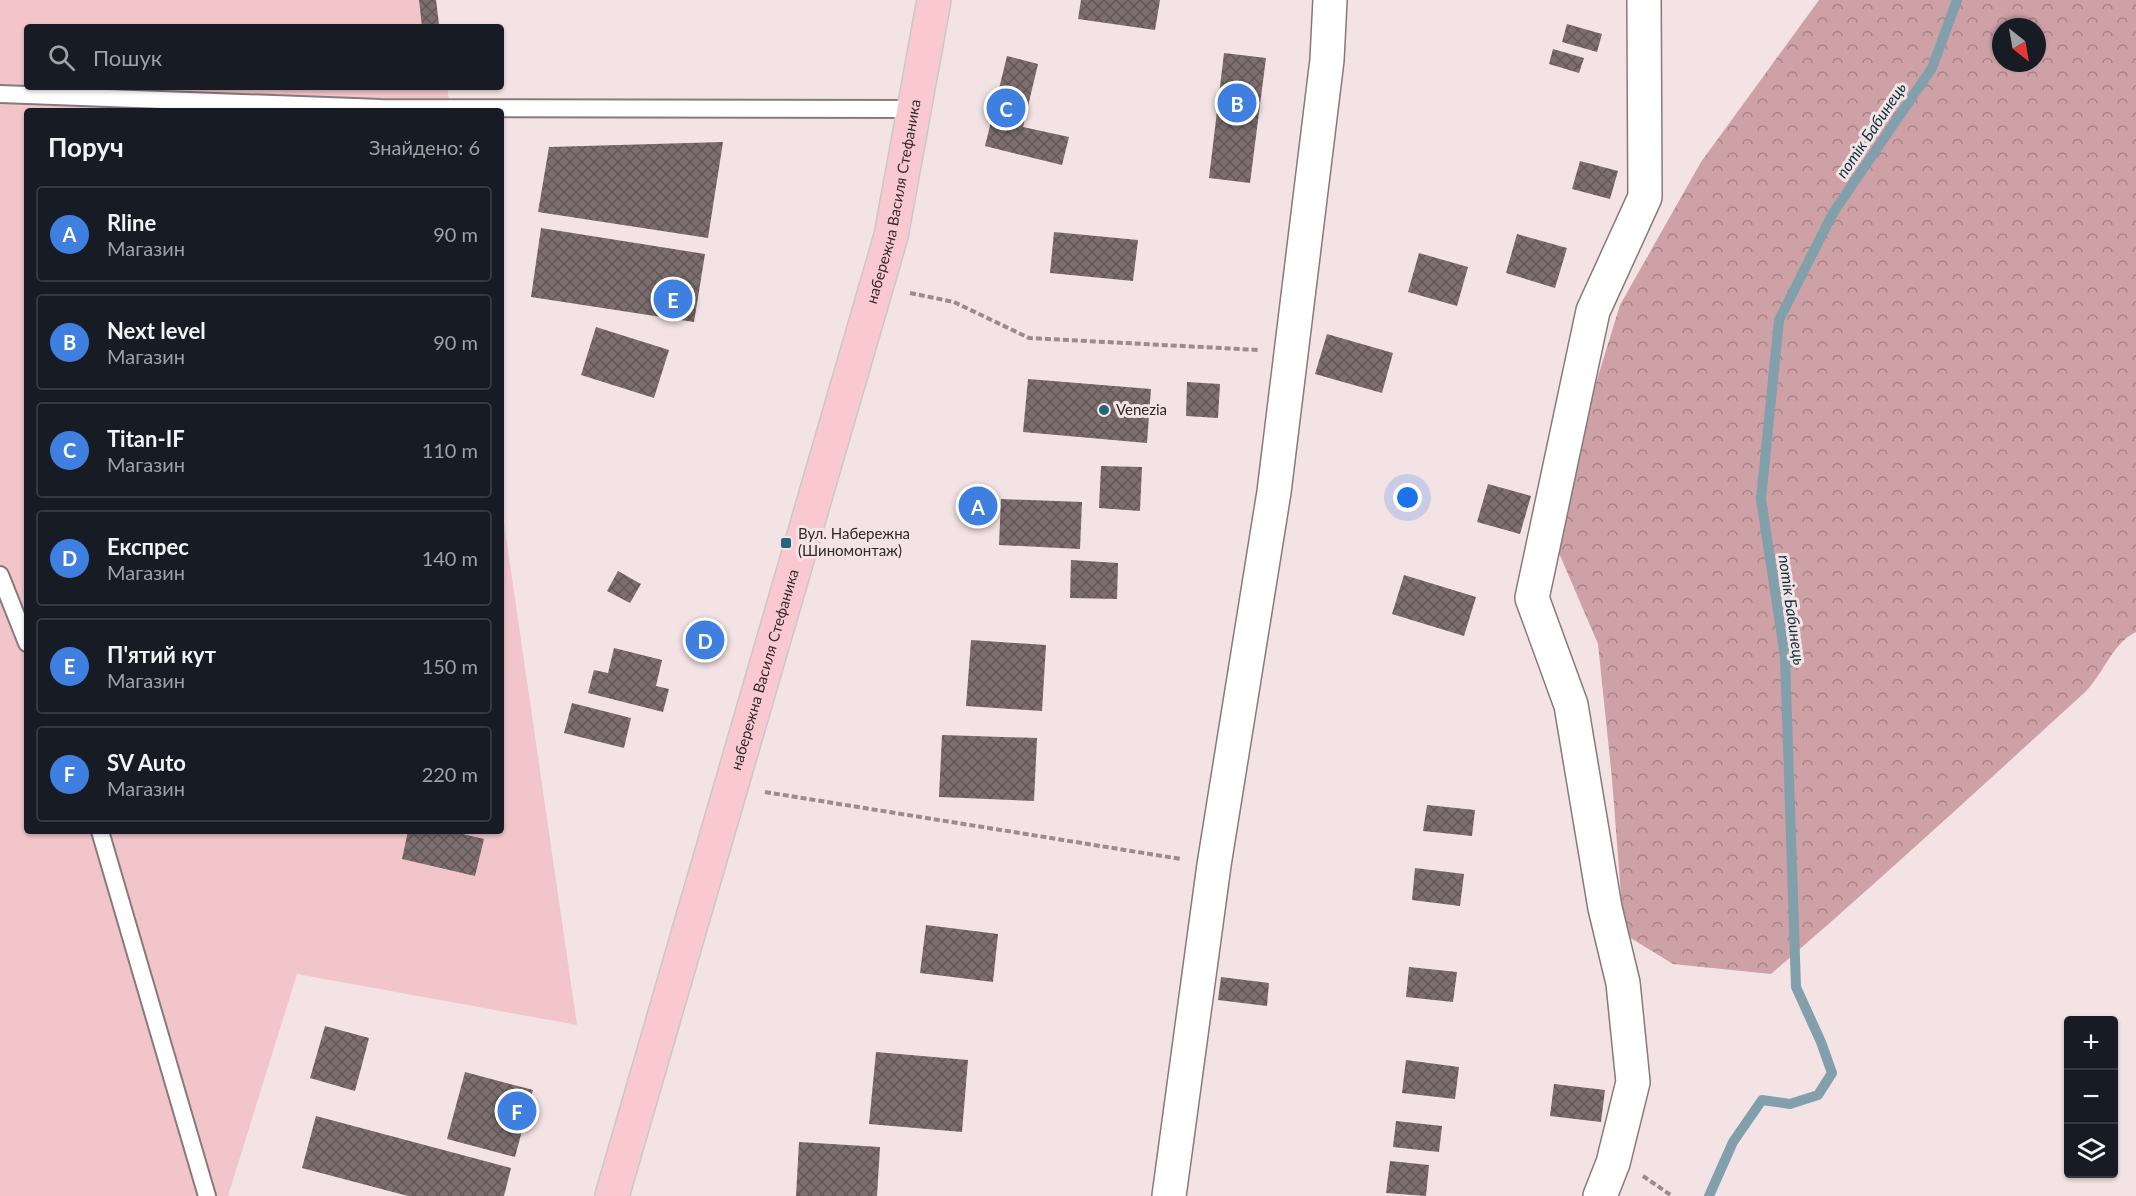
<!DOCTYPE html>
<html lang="uk">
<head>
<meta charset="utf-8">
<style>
	body { margin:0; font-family:Lato,sans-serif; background:#242831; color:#f1f3f6 }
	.controls { position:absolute; right:18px; bottom:18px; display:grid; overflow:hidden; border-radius:6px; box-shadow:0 2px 4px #0004 }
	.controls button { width:54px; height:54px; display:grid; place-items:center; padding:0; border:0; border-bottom:2px solid #363941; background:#171b24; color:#f1f3f6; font:30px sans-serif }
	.compass { position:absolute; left:1992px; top:18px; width:54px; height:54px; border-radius:50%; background:#171b24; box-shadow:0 2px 4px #0004; rotate:149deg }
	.you { position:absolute; left:1408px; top:498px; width:21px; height:21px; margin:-15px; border:4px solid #fff; border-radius:50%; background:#1a73e8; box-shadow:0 0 0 9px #1a73e833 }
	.badge { display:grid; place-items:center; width:39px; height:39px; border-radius:50%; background:#95b3be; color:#fff; font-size:20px; font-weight:700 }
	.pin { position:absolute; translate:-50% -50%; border:3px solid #fff; box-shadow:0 2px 6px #0006 }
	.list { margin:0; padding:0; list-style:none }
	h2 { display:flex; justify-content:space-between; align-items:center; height:78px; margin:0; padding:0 24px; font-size:26px }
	h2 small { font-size:20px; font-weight:400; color:#9ea1a6 }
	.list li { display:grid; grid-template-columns:39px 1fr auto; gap:18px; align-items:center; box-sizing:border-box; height:96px; margin:0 12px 12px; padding:0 12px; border:2px solid #363941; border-radius:6px }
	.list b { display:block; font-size:22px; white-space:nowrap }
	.list p { margin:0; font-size:20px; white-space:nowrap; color:#9ea1a6 }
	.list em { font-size:20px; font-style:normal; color:#9ea1a6 }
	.icon { flex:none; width:33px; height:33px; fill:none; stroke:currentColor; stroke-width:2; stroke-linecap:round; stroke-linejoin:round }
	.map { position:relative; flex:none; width:2136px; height:1196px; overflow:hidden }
	.search { position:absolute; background:#171b24; box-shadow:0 2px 4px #0004; left:24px; top:24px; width:480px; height:66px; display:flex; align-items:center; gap:15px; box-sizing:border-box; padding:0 21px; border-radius:6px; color:#9ea1a6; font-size:22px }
	.panel { position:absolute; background:#171b24; box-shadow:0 2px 4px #0004; left:24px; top:108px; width:480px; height:726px; border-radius:6px }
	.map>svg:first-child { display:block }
	.green { fill:#f2c5ca }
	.forest { fill:url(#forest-crowns); fill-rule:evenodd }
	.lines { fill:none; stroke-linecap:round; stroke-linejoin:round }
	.stream { stroke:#82a0ac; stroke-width:10 }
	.building { fill:url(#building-cross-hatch) }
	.lane-casing { stroke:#88797b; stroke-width:20 }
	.street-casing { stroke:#88797b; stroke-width:36 }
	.primary-casing { stroke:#c9c8c8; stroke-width:36 }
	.path { stroke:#988c8d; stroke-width:4; stroke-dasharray:6 3; stroke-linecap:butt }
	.lane { stroke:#fff; stroke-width:16 }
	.street { stroke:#fff; stroke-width:33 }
	.primary { stroke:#fac8cf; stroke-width:33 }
	.poi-dot { fill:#246579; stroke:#f4e3e4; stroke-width:2 }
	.labels { text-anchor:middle; stroke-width:6; stroke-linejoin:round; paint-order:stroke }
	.street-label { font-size:15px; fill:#312a2b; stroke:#f4e3e4 }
	.poi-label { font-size:15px; fill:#312a2b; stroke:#f4e3e4; text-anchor:start }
	.water-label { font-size:16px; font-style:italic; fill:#0a3441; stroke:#f4e3e4 }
</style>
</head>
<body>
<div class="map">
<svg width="2136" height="1196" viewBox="0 0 2136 1196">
	<defs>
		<pattern id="forest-crowns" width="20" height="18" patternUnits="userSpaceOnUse" patternTransform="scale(1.5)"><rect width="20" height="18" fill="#cda1a6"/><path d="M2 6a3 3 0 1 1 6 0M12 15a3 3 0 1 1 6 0" fill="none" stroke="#a78387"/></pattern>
		<pattern id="building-cross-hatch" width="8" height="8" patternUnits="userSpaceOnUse" patternTransform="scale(1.5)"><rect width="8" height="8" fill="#7d6e70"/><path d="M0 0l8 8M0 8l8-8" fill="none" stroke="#625657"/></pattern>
	</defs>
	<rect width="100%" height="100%" fill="#f4e3e4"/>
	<path class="green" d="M0 0H436L440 27H27V87H447L451 111H27V831H501V502L577 1025 297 974 228 1196H0Z"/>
	<path class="forest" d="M1819 0H2136V632C2111 644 2103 676 2083 694 1980 788 1877 883 1771 974L1673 964 1624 934 1612 779 1598 644 1550 532 1620 305 1701 162ZM2001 27H2037V63H2001Z"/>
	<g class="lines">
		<path class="stream" d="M1709 1196 1733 1142 1762 1100 1790 1104 1818 1095 1832 1073 1821 1042 1796 987 1785 657 1761 499 1779 320 1833 213 1932 68 1957 0"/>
	</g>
	<path class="building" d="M419 0H436L439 25 422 27Z
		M1081 0H1160L1155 30 1078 19Z
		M1567 24 1602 34 1597 52 1562 42Z
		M1553 49 1584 58 1579 73 1549 64Z
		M1224 53 1266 58 1250 183 1209 178Z
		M1007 56 1038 64 1023 127 1069 137 1062 165 985 146Z
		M723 142 708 238 538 212 549 147Z
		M1580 161 1618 171 1610 199 1572 189Z
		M541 228 705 254 694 322 531 297Z
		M1054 232 1138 240 1133 281 1050 273Z
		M1517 234 1567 248 1555 288 1506 273Z
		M1419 253 1468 267 1457 306 1408 292Z
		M596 327 669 350 654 398 581 375Z
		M1327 334 1393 353 1382 393 1315 374Z
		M1028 379 1151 389 1147 443 1023 432Z
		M1187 382 1220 384 1218 418 1186 416Z
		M1101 466 1142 467 1140 511 1099 508Z
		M1488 484 1531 496 1520 534 1477 522Z
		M1001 499 1082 502 1080 549 999 545Z
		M1071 560 1118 563 1117 599 1070 598Z
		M618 571 641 584 630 603 607 591Z
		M1404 575 1476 597 1464 636 1392 614Z
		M971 640 1046 645 1042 711 966 706Z
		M614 648 662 660 656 686 669 689 663 712 588 693 594 670 608 673Z
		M572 703 631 718 624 748 564 733Z
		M942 735 1037 738 1034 801 939 797Z
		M1427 805 1475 810 1472 836 1423 831Z
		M408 831H450L484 839 475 876 402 859Z
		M1415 868 1464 874 1460 906 1412 900Z
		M926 925 998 934 993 982 920 973Z
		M1409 967 1457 972 1453 1002 1406 997Z
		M1221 977 1269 983 1267 1006 1218 1000Z
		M325 1026 369 1038 355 1091 310 1078Z
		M876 1052 968 1060 962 1132 869 1124Z
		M1406 1060 1459 1067 1455 1099 1402 1093Z
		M465 1072 533 1090 515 1157 447 1139Z
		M1554 1084 1605 1090 1601 1122 1550 1116Z
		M316 1116 511 1168 504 1196H408L302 1168Z
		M1396 1121 1442 1126 1439 1152 1393 1147Z
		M799 1142 880 1147 877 1196H796Z
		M1390 1161 1429 1165 1426 1196 1386 1193Z"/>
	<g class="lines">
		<defs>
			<path id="lane" d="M0 94 381 108 915 109
				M0 575 27 643
				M100 831 207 1196"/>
			<path id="street" d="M1169 1196 1214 865 1274 492 1327 60 1330 0
				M1600 1196 1613 1163 1633 1082 1623 983 1605 908 1571 705 1532 598 1593 311 1645 197 1644 0"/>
			<g id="primary">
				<path id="s1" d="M612 1196 891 236 934 0"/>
			</g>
		</defs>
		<use href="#lane" class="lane-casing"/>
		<use href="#street" class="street-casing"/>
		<use href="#primary" class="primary-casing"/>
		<path class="path" d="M910 293 954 302 1029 338 1259 350
			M765 792 1181 859
			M1643 1176 1672 1196"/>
		<use href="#lane" class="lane"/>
		<use href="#street" class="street"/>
		<use href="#primary" class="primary"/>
	</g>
	<g class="poi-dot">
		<circle cx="1104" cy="410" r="6"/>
		<rect x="780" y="537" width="12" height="12" rx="3"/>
	</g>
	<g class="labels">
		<g class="street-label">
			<text dy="5" stroke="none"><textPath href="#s1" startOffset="1034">набережна Василя Стефаника</textPath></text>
			<text dy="5" stroke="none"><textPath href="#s1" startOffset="548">набережна Василя Стефаника</textPath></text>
		</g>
		<g class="poi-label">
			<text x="1116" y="415">Venezia</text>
			<text x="798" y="539">Вул. Набережна<tspan x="798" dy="17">(Шиномонтаж)</tspan></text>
		</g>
		<g class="water-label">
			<text transform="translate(1871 130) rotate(-56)" y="6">потік Бабинець</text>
			<text transform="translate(1792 610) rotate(82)" y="6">потік Бабинець</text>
		</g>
	</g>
</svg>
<div class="controls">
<button>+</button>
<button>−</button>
<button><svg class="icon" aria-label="layers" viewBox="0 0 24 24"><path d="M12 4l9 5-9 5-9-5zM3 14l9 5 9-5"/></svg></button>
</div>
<svg class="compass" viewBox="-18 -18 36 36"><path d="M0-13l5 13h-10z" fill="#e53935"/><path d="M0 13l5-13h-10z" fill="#9ea1a6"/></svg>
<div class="you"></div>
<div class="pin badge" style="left:978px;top:506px;background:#3f7fe0">A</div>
<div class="pin badge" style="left:1237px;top:103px;background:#3f7fe0">B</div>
<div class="pin badge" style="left:1006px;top:108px;background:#3f7fe0">C</div>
<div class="pin badge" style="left:705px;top:640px;background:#3f7fe0">D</div>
<div class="pin badge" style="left:673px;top:299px;background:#3f7fe0">E</div>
<div class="pin badge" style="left:517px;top:1111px;background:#3f7fe0">F</div>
<div class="search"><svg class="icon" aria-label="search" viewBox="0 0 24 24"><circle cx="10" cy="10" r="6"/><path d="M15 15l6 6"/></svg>Пошук</div>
<section class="panel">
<h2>Поруч<small>Знайдено: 6</small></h2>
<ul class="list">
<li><span class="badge" style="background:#3f7fe0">A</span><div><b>Rline</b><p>Магазин</p></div><em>90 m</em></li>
<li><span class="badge" style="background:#3f7fe0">B</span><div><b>Next level</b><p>Магазин</p></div><em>90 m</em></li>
<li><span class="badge" style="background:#3f7fe0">C</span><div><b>Titan-IF</b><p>Магазин</p></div><em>110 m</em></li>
<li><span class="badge" style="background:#3f7fe0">D</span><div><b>Експрес</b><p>Магазин</p></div><em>140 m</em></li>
<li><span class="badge" style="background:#3f7fe0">E</span><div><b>П'ятий кут</b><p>Магазин</p></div><em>150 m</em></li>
<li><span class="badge" style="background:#3f7fe0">F</span><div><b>SV Auto</b><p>Магазин</p></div><em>220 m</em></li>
</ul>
</section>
</div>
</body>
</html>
